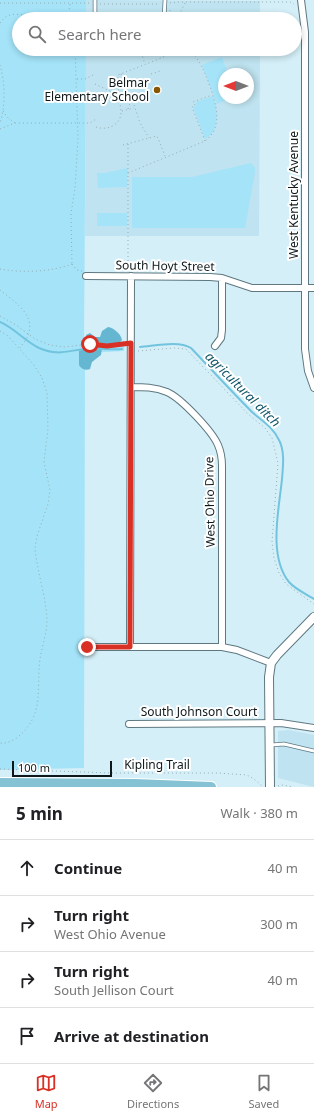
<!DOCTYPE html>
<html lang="en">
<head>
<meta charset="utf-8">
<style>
	body { margin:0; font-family:"Noto Sans",sans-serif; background:#f2f2f2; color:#202124 }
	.compass { position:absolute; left:218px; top:68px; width:36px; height:36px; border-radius:50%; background:#fff; box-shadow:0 2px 6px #0003; rotate:270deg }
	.scale { position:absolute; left:12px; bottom:10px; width:100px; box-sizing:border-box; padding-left:4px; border:2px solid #0e181b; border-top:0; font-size:11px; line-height:14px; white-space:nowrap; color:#0e181b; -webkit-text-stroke:3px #fff; paint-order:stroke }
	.stop { position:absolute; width:12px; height:12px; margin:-9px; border:3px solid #d93025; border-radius:50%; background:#fff }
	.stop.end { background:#d93025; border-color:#fff; box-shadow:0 1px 4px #0008 }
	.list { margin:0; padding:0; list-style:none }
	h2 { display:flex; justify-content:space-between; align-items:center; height:52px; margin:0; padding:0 16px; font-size:17px }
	h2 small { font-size:13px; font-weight:400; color:#757577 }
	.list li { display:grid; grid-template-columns:26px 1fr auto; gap:12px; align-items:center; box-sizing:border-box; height:56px; padding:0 16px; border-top:1px solid #e0e0e0 }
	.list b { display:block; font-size:15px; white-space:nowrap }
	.list p { margin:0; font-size:13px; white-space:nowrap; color:#757577 }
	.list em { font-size:13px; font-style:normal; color:#757577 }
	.icon { flex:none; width:22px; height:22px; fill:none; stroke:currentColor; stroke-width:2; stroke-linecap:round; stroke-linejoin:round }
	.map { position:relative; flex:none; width:314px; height:787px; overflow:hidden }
	.search { position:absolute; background:#fff; box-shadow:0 2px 6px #0003; left:12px; right:12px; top:12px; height:44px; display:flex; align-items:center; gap:10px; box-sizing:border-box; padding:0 14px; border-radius:22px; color:#757577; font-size:15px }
	.sheet { height:276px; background:#fff }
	nav { display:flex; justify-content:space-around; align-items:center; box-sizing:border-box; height:56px; border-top:1px solid #e0e0e0; background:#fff; font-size:11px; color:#757577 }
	nav a { display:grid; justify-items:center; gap:2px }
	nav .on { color:#d93025 }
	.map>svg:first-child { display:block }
	.built { fill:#bfe3f0; fill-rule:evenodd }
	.green { fill:#a4e3f8 }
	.forest { fill:#65b7d1 }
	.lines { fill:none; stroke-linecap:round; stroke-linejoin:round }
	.stream { stroke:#72c4de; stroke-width:2 }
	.service-casing { stroke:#5f7880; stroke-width:4.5 }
	.minor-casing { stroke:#5f7880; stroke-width:8 }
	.tertiary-casing { stroke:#5f7880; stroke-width:10 }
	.primary-casing { stroke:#fff; stroke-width:12 }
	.path { stroke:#96acb3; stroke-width:1; stroke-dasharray:1 3; stroke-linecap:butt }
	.service { stroke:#fff; stroke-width:3 }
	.minor { stroke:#fff; stroke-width:6 }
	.tertiary { stroke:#fff; stroke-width:8 }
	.primary { stroke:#85c2d4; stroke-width:10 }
	.route { stroke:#d93025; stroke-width:5 }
	.poi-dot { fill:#895600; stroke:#fff; stroke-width:1.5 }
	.labels { text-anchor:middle; stroke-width:4; stroke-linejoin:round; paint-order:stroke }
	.poi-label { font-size:12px; fill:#0e181b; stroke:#fff; text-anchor:end }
	.street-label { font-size:12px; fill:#0e181b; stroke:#fff }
	.water-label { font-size:13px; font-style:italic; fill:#115669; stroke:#fff }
</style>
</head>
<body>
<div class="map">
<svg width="314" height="787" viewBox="0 0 314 787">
	<rect width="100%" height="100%" fill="#d4eff8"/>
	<path class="built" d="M86 0 260 1V19H86Z
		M86 49H260L259 236H85ZM224 74H248V98H224Z
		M289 730 314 735V787L278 778V731Z"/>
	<path class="green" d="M0 0H86V19H19V49H86L84 341 107 343 124 341V351L85 353 84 768 0 770Z
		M222 57 228 74H224V98H231L217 104 202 65Z
		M213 96C218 109 220 132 205 139L193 107 197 105 196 102Z
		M251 163 255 168V172L245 228H132V177H192Z
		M128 168 127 187 98 188 97 173H105Z
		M97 213H127V226H97Z"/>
	<path class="forest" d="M108 327C114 328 121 334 122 340 116 347 110 347 102 348L101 355 92 362 90 369C86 371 81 369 79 365V351L82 349 95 345 94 341 87 338 86 335 90 333 95 337H100L102 331Z"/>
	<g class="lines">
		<path class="stream" d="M0 322C14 328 25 341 39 348 57 356 67 351 84 349 97 348 109 350 122 349
			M140 347C154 346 179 340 191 348 211 369 231 391 252 412 262 421 273 427 279 440 285 451 283 467 282 479 279 509 268 556 289 582 295 589 306 594 314 599"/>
		<defs>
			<path id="service" d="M95 0V19
				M164 19 165 0
				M271 745 284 744 314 751"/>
			<path id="minor" d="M301 0 305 32V349L308 371 314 388
				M86 276 210 277 222 278 252 288H314
				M215 346 221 338 222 330V278
				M131 387C143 387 155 387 167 392 181 398 212 431 218 445 221 452 222 459 222 466V647
				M87 647H222L237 650 271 663
				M130 647 131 276
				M129 724 281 723 314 728"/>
			<path id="tertiary" d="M270 787 269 677 271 663 277 655 314 617"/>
			<path id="primary" d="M0 783 135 784 211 787"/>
		</defs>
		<use href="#service" class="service-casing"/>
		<use href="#minor" class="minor-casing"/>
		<use href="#tertiary" class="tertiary-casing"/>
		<use href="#primary" class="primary-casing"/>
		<path class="path" d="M0 3H91
			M170 3 178 2H290L294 4
			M100 4H159
			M170 10V19
			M68 17 70 4
			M179 19 181 11 185 3
			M0 23C3 19 6 16 10 15 17 13 25 16 32 16 44 17 60 12 70 19
			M140 49 145 64
			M0 65C5 83 6 105 0 123
			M121 74 130 96
			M151 74 160 71
			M77 79H85L95 74
			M95 84 118 95
			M134 105 140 123 149 138
			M128 109 130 103
			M3 111 8 118 15 123
			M122 111 134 108
			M96 127C107 131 121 125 121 112 121 107 119 102 119 97 118 90 118 82 118 75L164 57 161 49
			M0 129 15 123H90L96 119
			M205 141 192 107 195 105 193 102 212 95
			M123 145 157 136 165 156
			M128 173 205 141C225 126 215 101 208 81 203 69 199 59 189 49
			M72 263 71 214 75 188 78 138 75 49
			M72 264 77 270 82 271
			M0 269C22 273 51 272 72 264
			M128 269V144
			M0 290C12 300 34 313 29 332 28 338 23 343 20 348
			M0 316 16 325 35 339 50 345 64 347 90 344 107 346 124 344
			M0 331 8 336 34 365 42 378 47 393 48 429 44 462 50 490 48 504 37 536 35 548C37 572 46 596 47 620 47 633 42 646 40 659 36 688 45 714 19 736 14 740 7 744 0 743
			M138 351 174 348 186 349 248 414 265 428 272 438 278 463 272 542 274 558 279 573 286 584 314 604
			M0 769 110 773H217L247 775 254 779 262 786
			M278 786 283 785 293 787"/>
		<use href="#service" class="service"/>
		<use href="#minor" class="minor"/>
		<use href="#tertiary" class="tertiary"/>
		<use href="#primary" class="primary"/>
	</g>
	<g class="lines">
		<path class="route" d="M87 647H130L131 343 107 346 90 344"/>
	</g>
	<circle class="poi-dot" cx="157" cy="90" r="4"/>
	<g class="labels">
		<g class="poi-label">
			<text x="149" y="87">Belmar<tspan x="149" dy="14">Elementary School</tspan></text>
		</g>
		<g class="street-label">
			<text transform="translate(294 195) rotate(-90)" y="4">West Kentucky Avenue</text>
			<text transform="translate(165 266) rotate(1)" y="4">South Hoyt Street</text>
			<text transform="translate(210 502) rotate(-91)" y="4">West Ohio Drive</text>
			<text x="199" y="716">South Johnson Court</text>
			<text x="157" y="769">Kipling Trail</text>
		</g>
		<g class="water-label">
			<text transform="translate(243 389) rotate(45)" y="5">agricultural ditch</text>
		</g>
	</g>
</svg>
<svg class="compass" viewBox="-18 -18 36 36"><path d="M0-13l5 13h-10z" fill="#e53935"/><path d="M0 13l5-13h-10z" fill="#757577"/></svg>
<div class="scale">100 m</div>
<div class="stop" style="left:90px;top:344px"></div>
<div class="stop end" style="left:87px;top:647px"></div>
<div class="search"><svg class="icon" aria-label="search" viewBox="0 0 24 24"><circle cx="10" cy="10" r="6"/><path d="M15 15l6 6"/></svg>Search here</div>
</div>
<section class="sheet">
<h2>5 min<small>Walk · 380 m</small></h2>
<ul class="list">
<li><svg class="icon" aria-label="ahead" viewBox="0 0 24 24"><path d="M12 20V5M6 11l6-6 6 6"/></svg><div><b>Continue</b></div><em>40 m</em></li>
<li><svg class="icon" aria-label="right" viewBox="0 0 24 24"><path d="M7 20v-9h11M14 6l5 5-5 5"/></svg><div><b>Turn right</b><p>West Ohio Avenue</p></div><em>300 m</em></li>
<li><svg class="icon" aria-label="right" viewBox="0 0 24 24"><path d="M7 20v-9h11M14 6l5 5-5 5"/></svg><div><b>Turn right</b><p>South Jellison Court</p></div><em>40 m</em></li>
<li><svg class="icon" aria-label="arrive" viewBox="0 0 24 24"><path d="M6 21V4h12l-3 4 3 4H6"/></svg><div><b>Arrive at destination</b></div></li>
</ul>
</section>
<nav>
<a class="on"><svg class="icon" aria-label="map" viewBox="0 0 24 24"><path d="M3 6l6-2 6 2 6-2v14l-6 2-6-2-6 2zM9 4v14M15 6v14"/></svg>Map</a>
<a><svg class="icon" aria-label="directions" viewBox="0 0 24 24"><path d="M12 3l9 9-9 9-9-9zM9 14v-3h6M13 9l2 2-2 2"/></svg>Directions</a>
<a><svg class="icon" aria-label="saved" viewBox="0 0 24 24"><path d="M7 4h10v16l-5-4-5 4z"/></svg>Saved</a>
</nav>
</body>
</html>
